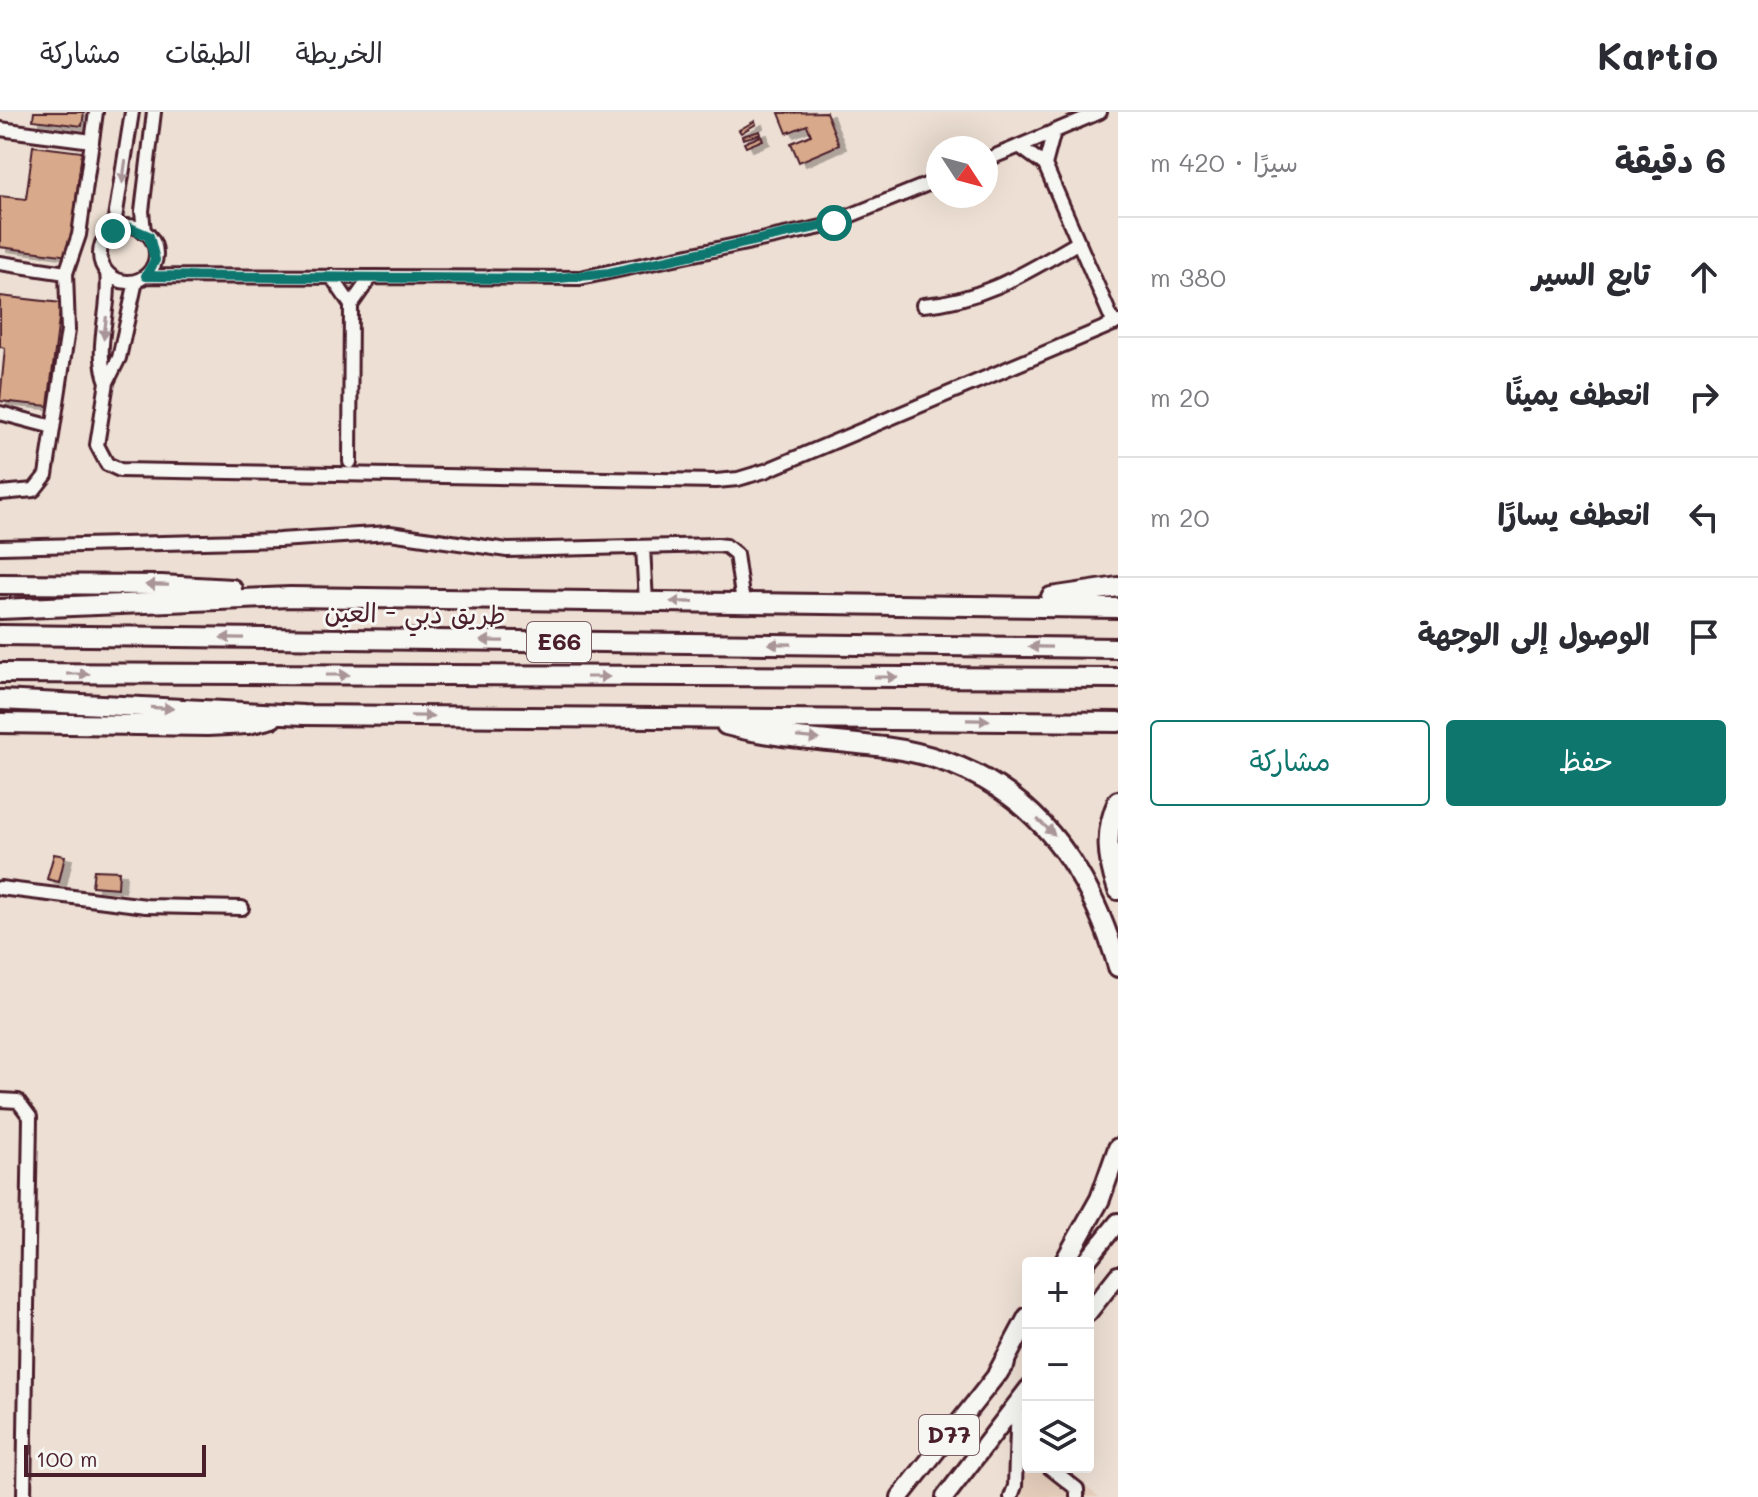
<!DOCTYPE html>
<html lang="ar">
<head>
<meta charset="utf-8">
<style>
	body { margin:0; font-family:Mali,"Playpen Sans Arabic",sans-serif; background:#f7f7f7; color:#2b2b33; direction:rtl }
	.controls { position:absolute; right:24px; bottom:24px; display:grid; overflow:hidden; border-radius:8px; box-shadow:0 8px 32px #0002 }
	.controls button { width:72px; height:72px; display:grid; place-items:center; padding:0; border:0; border-bottom:2px solid #e1e1e2; background:#fff; color:#2b2b33; font:40px sans-serif }
	.compass { position:absolute; left:926px; top:24px; width:72px; height:72px; border-radius:50%; background:#fff; box-shadow:0 8px 32px #0002; rotate:126deg }
	.scale { position:absolute; left:24px; bottom:20px; width:182px; box-sizing:border-box; padding-left:8px; border:4px solid #4a1f2b; border-top:0; font-size:22px; line-height:28px; white-space:nowrap; color:#4a1f2b; -webkit-text-stroke:6px #f6f6f2; paint-order:stroke }
	.stop { position:absolute; width:24px; height:24px; margin:-18px; border:6px solid #0f766e; border-radius:50%; background:#fff }
	.stop.end { background:#0f766e; border-color:#fff; box-shadow:0 2px 8px #0008 }
	.list { margin:0; padding:0; list-style:none }
	h2 { display:flex; justify-content:space-between; align-items:center; height:104px; margin:0; padding:0 32px; font-size:34px }
	h2 small { font-size:26px; font-weight:400; color:#7c7c81 }
	.list li { display:grid; grid-template-columns:52px 1fr auto; gap:24px; align-items:center; box-sizing:border-box; height:120px; padding:0 32px; border-top:2px solid #e1e1e2 }
	.list b { display:block; font-size:30px; white-space:nowrap }
	.list em { font-size:26px; font-style:normal; color:#7c7c81 }
	.actions { display:flex; gap:16px; padding:24px 32px }
	.actions a { flex:1; padding:18px 0; border:2px solid #0f766e; border-radius:8px; text-align:center; font-size:28px; color:#0f766e }
	.actions .main { background:#0f766e; color:#fff }
	.icon { flex:none; width:44px; height:44px; fill:none; stroke:currentColor; stroke-width:2; stroke-linecap:round; stroke-linejoin:round }
	.map { position:relative; flex:none; width:1118px; height:1385px; overflow:hidden; direction:ltr }
	header { display:flex; align-items:center; gap:48px; box-sizing:border-box; height:112px; padding:0 40px; background:#fff; border-bottom:2px solid #e1e1e2 }
	header strong { font-size:38px }
	nav { display:flex; gap:44px; margin-inline-start:auto; font-size:28px }
	main { display:flex }
	aside { flex:1; background:#fff }
	.map>svg:first-child { display:block }
	.built { fill:#e7cfbd }
	.building { fill:#d8a98a; stroke:#4a1f2b; stroke-width:2; filter:url(#shadow) }
	.lines { fill:none; stroke-linecap:round; stroke-linejoin:round }
	.minor-casing { stroke:#4a1f2b; stroke-width:18 }
	.major-casing { stroke:#4a1f2b; stroke-width:22 }
	.highway-casing { stroke:#4a1f2b; stroke-width:24 }
	.minor { stroke:#f6f6f2; stroke-width:12 }
	.major { stroke:#f6f6f2; stroke-width:16 }
	.highway { stroke:#f6f6f2; stroke-width:18 }
	.oneway { fill:#a99598 }
	.route { stroke:#0f766e; stroke-width:10 }
	.labels { text-anchor:middle; stroke-width:6; stroke-linejoin:round; paint-order:stroke }
	.shield { fill:#f6f6f2; stroke:#7e6067; stroke-width:2 }
	.shield-label { font-size:24px; font-weight:bold; fill:#4a1f2b }
	.street-label { font-size:26px; fill:#4a1f2b; stroke:#f6f6f2 }
</style>
</head>
<body>
<header>
<strong>Kartio</strong>
<nav><a>الخريطة</a><a>الطبقات</a><a>مشاركة</a></nav>
</header>
<main>
<aside>
<h2>6 دقيقة<small>سيرًا · 420 m</small></h2>
<ul class="list">
<li><svg class="icon" aria-label="ahead" viewBox="0 0 24 24"><path d="M12 20V5M6 11l6-6 6 6"/></svg><div><b>تابع السير</b></div><em>380 m</em></li>
<li><svg class="icon" aria-label="right" viewBox="0 0 24 24"><path d="M7 20v-9h11M14 6l5 5-5 5"/></svg><div><b>انعطف يمينًا</b></div><em>20 m</em></li>
<li><svg class="icon" aria-label="left" viewBox="0 0 24 24"><path d="M17 20v-9H6M10 6l-5 5 5 5"/></svg><div><b>انعطف يسارًا</b></div><em>20 m</em></li>
<li><svg class="icon" aria-label="arrive" viewBox="0 0 24 24"><path d="M6 21V4h12l-3 4 3 4H6"/></svg><div><b>الوصول إلى الوجهة</b></div></li>
</ul>
<div class="actions"><a class="main">حفظ</a><a>مشاركة</a></div>
</aside>
<div class="map">
<svg width="1118" height="1385" viewBox="0 0 1118 1385">
	<defs>
		<filter id="shadow"><feDropShadow dx="7" dy="4" stdDeviation="0" flood-color="#0004"/></filter>
	</defs>
	<rect width="100%" height="100%" fill="#eddfd3"/>
	<filter id="ink" filterUnits="userSpaceOnUse"><feTurbulence type="fractalNoise" baseFrequency=".0125" numOctaves="2"/><feDisplacementMap in="SourceGraphic" scale="16" xChannelSelector="R" yChannelSelector="G"/><feConvolveMatrix kernelMatrix="1 2 1 2 8 2 1 2 1" color-interpolation-filters="sRGB"/></filter>
	<g filter="url(#ink)">
		<path class="built" d="M1032 1355H1060L1099 1385H1009Z"/>
		<path class="building" d="M34 0H84L82 14 33 8Z
			M826 0 839 33 799 50 791 31 811 23 807 13 787 21 779 1Z
			M755 9 756 12 741 21 739 18Z
			M760 19 761 22 743 27 742 24Z
			M761 24 763 28 746 35 744 31Z
			M33 34 82 40 69 144 0 135V84L26 87Z
			M0 184 61 191 48 294 0 289 5 236 0 235Z
			M54 742 65 744 59 770 47 767Z
			M94 758 119 759 118 776 92 774Z"/>
		<g class="lines">
			<defs>
				<path id="minor" d="M0 17 92 29
					M1019 34 1045 53 1114 212
					M986 48 1100 0
					M1045 53 1054 19
					M100 142a28 28 0 1 1 56 0a28 28 0 1 1-56 0Z
					M113 119 132 0
					M144 120 142 99 154 0
					M0 151 66 161
					M146 164 580 166 822 115 938 68
					M331 164 351 193
					M136 169 119 246 107 270 97 333 107 352 120 358 716 369 738 367 768 358
					M923 193C983 189 1028 159 1079 130
					M107 270C93 235 112 197 107 161
					M0 301 53 315
					M350 350 351 193 370 166
					M772 356 1118 210
					M0 381 34 378 46 363 68 218 66 161 79 123 96 0
					M0 435 279 428 390 421 507 438 717 433 726 434 736 442 743 491
					M643 435 646 490
					M0 776 146 794 242 796
					M0 988 18 989 30 1005 24 1385
					M1049 1355 1077 1377V1385
					M1011 1385 1015 1374 1018 1290"/>
				<path id="major" d="M1085 1151 1118 1110
					M1088 1201 1118 1163
					M900 1385 1006 1251
					M945 1385 1028 1277"/>
				<path id="highway" d="M0 472 161 473 232 477
					M1051 485 1118 475
					M0 497 290 485 1118 496
					M0 523 1118 536
					M0 561 1118 566
					M0 588 304 603 1118 610
					M0 611 207 614 248 612 272 606
					M726 613C778 627 831 628 884 635 1013 652 1084 736 1118 855
					M1118 689C1104 719 1107 748 1118 778
					M1064 1151 1100 1087 1118 1036
					M998 1261 1028 1205"/>
			</defs>
			<use href="#minor" class="minor-casing"/>
			<use href="#major" class="major-casing"/>
			<use href="#highway" class="highway-casing"/>
			<use href="#minor" class="minor"/>
			<use href="#major" class="major"/>
			<use href="#highway" class="highway"/>
		</g>
		<defs><path id="oneway-solid" d="M-6-.8H1V-3.2L6.5 0L1 3.2V.8H-6Z" transform="scale(2)"/></defs>
		<g class="oneway">
			<use href="#oneway-solid" transform="translate(124 60) rotate(98)"/>
			<use href="#oneway-solid" transform="translate(105 216) rotate(97)"/>
			<use href="#oneway-solid" transform="translate(157 473) rotate(-179)"/>
			<use href="#oneway-solid" transform="translate(682 490) rotate(-179)"/>
			<use href="#oneway-solid" transform="translate(232 526) rotate(-179)"/>
			<use href="#oneway-solid" transform="translate(492 529) rotate(-179)"/>
			<use href="#oneway-solid" transform="translate(780 532) rotate(-179)"/>
			<use href="#oneway-solid" transform="translate(1040 535) rotate(-179)"/>
			<use href="#oneway-solid" transform="translate(78 562)"/>
			<use href="#oneway-solid" transform="translate(338 563)"/>
			<use href="#oneway-solid" transform="translate(598 565)"/>
			<use href="#oneway-solid" transform="translate(886 565)"/>
			<use href="#oneway-solid" transform="translate(162 596) rotate(3)"/>
			<use href="#oneway-solid" transform="translate(422 604) rotate(1)"/>
			<use href="#oneway-solid" transform="translate(978 608) rotate(1)"/>
			<use href="#oneway-solid" transform="translate(808 626) rotate(6)"/>
			<use href="#oneway-solid" transform="translate(1046 715) rotate(43)"/>
		</g>
	</g>
	<g class="lines" filter="url(#ink)">
		<path class="route" d="M113 119 128 115 149 124 155 148 146 164 550 167 609 161 834 111"/>
	</g>
	<g class="labels">
		<g class="shield">
			<rect x="527" y="510" width="64" height="40" rx="6"/>
			<rect x="919" y="1303" width="60" height="40" rx="6"/>
		</g>
		<g class="shield-label">
			<text x="559" y="538">E66</text>
			<text x="949" y="1331">D77</text>
		</g>
		<g class="street-label">
			<text transform="translate(415 502) rotate(1)" y="9">طريق دبي - العين</text>
		</g>
	</g>
</svg>
<div class="controls">
<button>+</button>
<button>−</button>
<button><svg class="icon" aria-label="layers" viewBox="0 0 24 24"><path d="M12 4l9 5-9 5-9-5zM3 14l9 5 9-5"/></svg></button>
</div>
<svg class="compass" viewBox="-18 -18 36 36"><path d="M0-13l5 13h-10z" fill="#e53935"/><path d="M0 13l5-13h-10z" fill="#7c7c81"/></svg>
<div class="scale">100 m</div>
<div class="stop" style="left:834px;top:111px"></div>
<div class="stop end" style="left:113px;top:119px"></div>
</div>
</main>
</body>
</html>
